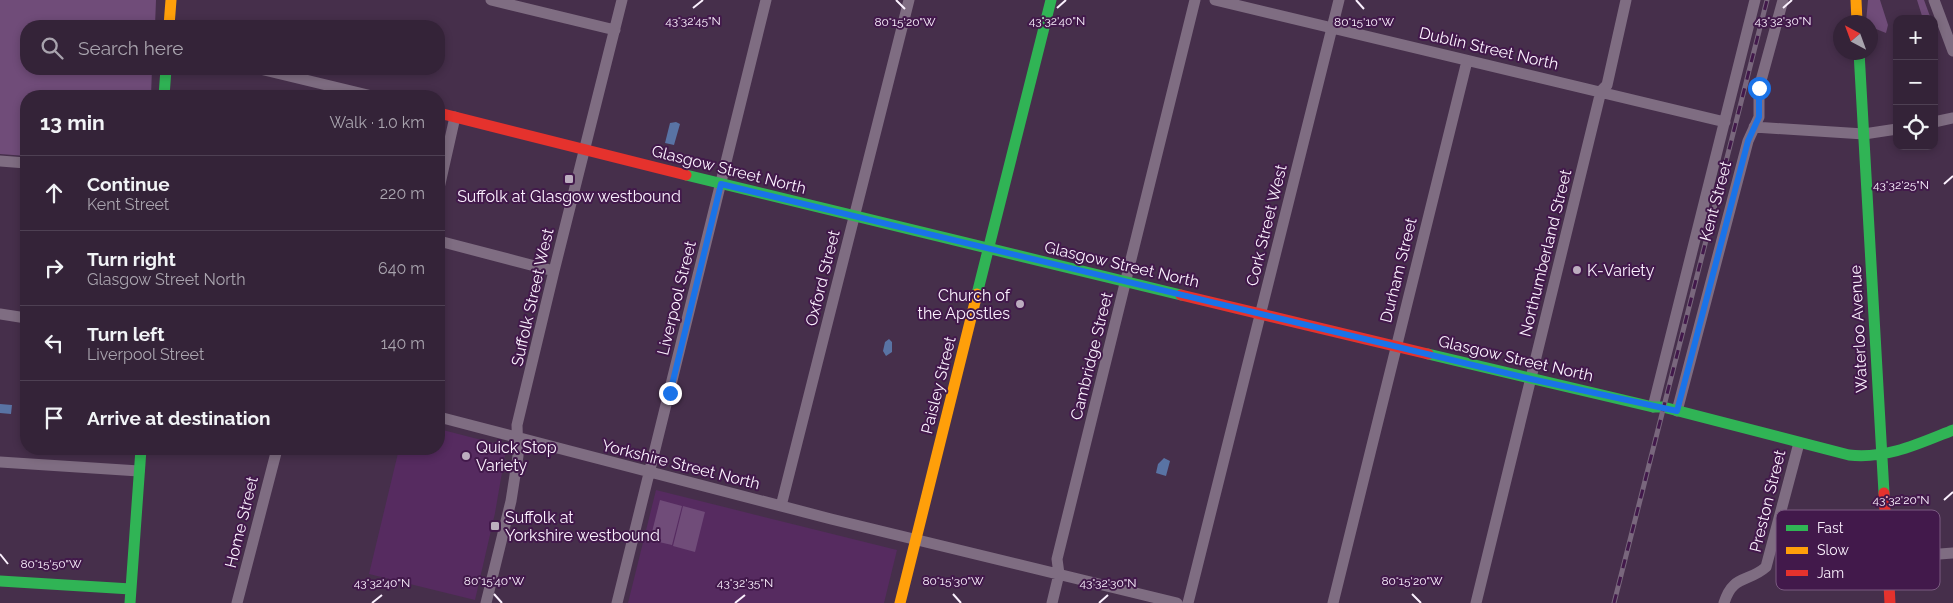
<!DOCTYPE html>
<html lang="en">
<head>
<meta charset="utf-8">
<style>
	body { margin:0; font-family:Raleway,sans-serif; background:#3c2b40; color:#f1f3f6 }
	.controls { position:absolute; right:15px; top:15px; display:grid; overflow:hidden; border-radius:10px; box-shadow:0 2px 8px #0003 }
	.controls button { width:45px; height:45px; display:grid; place-items:center; padding:0; border:0; border-bottom:1px solid #4e4053; background:#342338; color:#f1f3f6; font:25px sans-serif }
	.compass { position:absolute; left:1833px; top:15px; width:45px; height:45px; border-radius:50%; background:#342338; box-shadow:0 2px 8px #0003; rotate:319deg }
	.stop { position:absolute; width:15px; height:15px; margin:-11px; border:4px solid #1a73e8; border-radius:50%; background:#fff }
	.stop.end { background:#1a73e8; border-color:#fff; box-shadow:0 1px 5px #0008 }
	.list { margin:0; padding:0; list-style:none }
	h2 { display:flex; justify-content:space-between; align-items:center; height:65px; margin:0; padding:0 20px; font-size:21px }
	h2 small { font-size:16px; font-weight:400; color:#a9a4ae }
	.list li { display:grid; grid-template-columns:32px 1fr auto; gap:15px; align-items:center; box-sizing:border-box; height:75px; padding:0 20px; border-top:1px solid #4e4053 }
	.list b { display:block; font-size:19px; white-space:nowrap }
	.list p { margin:0; font-size:16px; white-space:nowrap; color:#a9a4ae }
	.list em { font-size:16px; font-style:normal; color:#a9a4ae }
	.icon { flex:none; width:28px; height:28px; fill:none; stroke:currentColor; stroke-width:2; stroke-linecap:round; stroke-linejoin:round }
	.map { position:relative; flex:none; width:1953px; height:603px; overflow:hidden }
	.search { position:absolute; background:#342338; box-shadow:0 2px 8px #0003; left:20px; top:20px; width:425px; height:55px; display:flex; align-items:center; gap:12px; box-sizing:border-box; padding:0 18px; border-radius:20px; color:#a9a4ae; font-size:19px }
	.panel { position:absolute; background:#342338; box-shadow:0 2px 8px #0003; left:20px; top:90px; width:425px; height:365px; border-radius:20px }
	.map>svg:first-child { display:block }
	.built { fill:#562b60 }
	.green { fill:#704c79 }
	.water { fill:#5973a4 }
	.lines { fill:none; stroke-linecap:round; stroke-linejoin:round }
	.street { stroke:#7f6d82; stroke-width:11 }
	.fast { stroke:#30b455; stroke-width:11 }
	.slow { stroke:#ff9f0a; stroke-width:11 }
	.jam { stroke:#e5322d; stroke-width:11 }
	.rail-casing { stroke:#79677d; stroke-width:5 }
	.rail { stroke:#42194b; stroke-width:3; stroke-dasharray:9; stroke-linecap:butt }
	.route { stroke:#1a73e8; stroke-width:6 }
	.ticks { fill:none; stroke:#fbf1fe; stroke-width:2 }
	.poi-dot { fill:#bcadbf; stroke:#42194b; stroke-width:2 }
	.labels { text-anchor:middle; stroke-width:4; stroke-linejoin:round; paint-order:stroke }
	.street-label { font-size:16px; fill:#fbf1fe; stroke:#42194b }
	.poi-label { font-size:16px; fill:#fbf1fe; stroke:#42194b; text-anchor:start }
	.key { fill:#42194b; stroke:#7a5a81; stroke-width:1 }
	.key-label { font-size:14px; fill:#fbf1fe }
	.ticks-label { font-size:12px; text-anchor:middle; fill:#fbf1fe; stroke:#42194b; stroke-width:4; stroke-linejoin:round; paint-order:stroke }
</style>
</head>
<body>
<div class="map">
<svg width="1953" height="603" viewBox="0 0 1953 603">
	<rect width="100%" height="100%" fill="#462f4b"/>
	<path class="built" d="M439 429 497 444 503 447 505 455 495 513 475 600 369 574 399 449H439Z
		M656 490 897 550 884 603H628Z"/>
	<path class="green" d="M0 0H156L155 26H26V69H152L151 96H26V156L0 154Z
		M1868 0H1880L1888 25 1886 33 1871 27 1870 22H1866Z
		M1917 0H1924L1931 19H1923Z
		M660 500 682 506 672 545 650 540Z
		M683 506 705 512 695 552 673 546Z"/>
	<path class="water" d="M676 122 680 124 674 145 665 143 670 123Z
		M889 339 892 342V352L886 356 883 351 885 342Z
		M0 404 12 405 11 414 0 413Z
		M1164 458 1170 461 1166 476 1156 473 1158 464Z"/>
	<g class="lines">
		<path class="street" d="M491 0 615 30
			M1215 0 1725 122
			M1934 0 1953 51
			M260 69 372 96
			M1934 122 1953 118
			M1754 127 1864 134 1897 129
			M0 161 26 163
			M439 188 455 117
			M439 241 554 271
			M0 314 26 318
			M1653 407 1755 0
			M1677 411 1748 141 1759 117V88L1783 0
			M439 417 831 519 1177 603
			M0 462 139 471
			M781 506 909 0
			M1887 558 1953 553
			M237 603 277 449
			M486 603 511 501 518 456 517 425 554 271 622 0
			M617 603 766 0
			M1052 603 1059 574 1057 559 1195 0
			M1188 603 1339 0
			M1333 603 1467 61
			M1476 603 1601 91 1607 85 1626 0
			M1724 603C1733 574 1748 583 1766 567L1799 443"/>
		<path class="fast" d="M1859 52 1884 493
			M164 96 166 69
			M686 175 1181 295
			M977 294 1051 0
			M1428 354 1653 407H1663L1849 455C1887 459 1918 444 1953 430
			M0 581 131 589
			M130 603 141 449"/>
		<path class="slow" d="M1856 0 1857 22
			M169 26 171 0
			M900 603 977 294"/>
		<path class="jam" d="M439 113 686 175
			M1181 295 1428 354
			M1884 493 1890 603"/>
		<defs>
			<path id="rail" d="M1614 603 1767 0"/>
		</defs>
		<use href="#rail" class="rail-casing"/>
		<use href="#rail" class="rail"/>
	</g>
	<g class="lines">
		<path class="route" d="M670 393 721 184 1531 379 1677 411 1748 141 1759 117V88"/>
	</g>
	<path class="ticks" d="M896 0 905 9M1356 0 1364 9M693 8 703 0M1057 8 1066 0M1783 8 1792 0M1944 184 1953 176M1944 500 1953 492M0 554 8 564M494 594 502 603M953 594 961 603M1412 594 1421 603M372 603 382 595M735 603 745 595M1099 603 1108 595"/>
	<g class="poi-dot">
		<rect x="564" y="174" width="10" height="10" rx="2.5"/>
		<circle cx="1577" cy="270" r="5"/>
		<circle cx="1020" cy="304" r="5"/>
		<circle cx="466" cy="456" r="5"/>
		<rect x="490" y="521" width="10" height="10" rx="2.5"/>
	</g>
	<g class="labels">
		<g class="street-label">
			<text transform="translate(1489 48) rotate(13)" y="6">Dublin Street North</text>
			<text transform="translate(729 169) rotate(14)" y="6">Glasgow Street North</text>
			<text transform="translate(1715 201) rotate(-75)" y="6">Kent Street</text>
			<text transform="translate(1266 225) rotate(-76)" y="6">Cork Street West</text>
			<text transform="translate(1545 253) rotate(-76)" y="6">Northumberland Street</text>
			<text transform="translate(1122 264) rotate(13)" y="6">Glasgow Street North</text>
			<text transform="translate(1398 270) rotate(-76)" y="6">Durham Street</text>
			<text transform="translate(822 278) rotate(-76)" y="6">Oxford Street</text>
			<text transform="translate(532 297) rotate(-77)" y="6">Suffolk Street West</text>
			<text transform="translate(676 298) rotate(-76)" y="6">Liverpool Street</text>
			<text transform="translate(1858 329) rotate(-93)" y="6">Waterloo Avenue</text>
			<text transform="translate(1091 356) rotate(-76)" y="6">Cambridge Street</text>
			<text transform="translate(1516 358) rotate(13)" y="6">Glasgow Street North</text>
			<text transform="translate(938 385) rotate(-76)" y="6">Paisley Street</text>
			<text transform="translate(681 464) rotate(14)" y="6">Yorkshire Street North</text>
			<text transform="translate(1767 501) rotate(-76)" y="6">Preston Street</text>
			<text transform="translate(241 522) rotate(-76)" y="6">Home Street</text>
		</g>
		<g class="poi-label">
			<text x="569" y="202" text-anchor="middle">Suffolk at Glasgow westbound</text>
			<text x="1587" y="276">K-Variety</text>
			<text x="1010" y="301" text-anchor="end">Church of<tspan x="1010" dy="18">the Apostles</tspan></text>
			<text x="476" y="453">Quick Stop<tspan x="476" dy="18">Variety</tspan></text>
			<text x="505" y="523">Suffolk at<tspan x="505" dy="18">Yorkshire westbound</tspan></text>
		</g>
	</g>
	<rect x="1776" y="510" width="164" height="80" rx="8" class="key"/>
	<rect x="1786" y="525" width="22" height="6" fill="#30b455"/>
	<rect x="1786" y="547" width="22" height="7" fill="#ff9f0a"/>
	<rect x="1786" y="570" width="22" height="6" fill="#e5322d"/>
	<g class="key-label">
		<text x="1817" y="533">Fast</text>
		<text x="1817" y="555">Slow</text>
		<text x="1817" y="578">Jam</text>
	</g>
	<g class="ticks-label">
		<text x="693" y="25">43°32'45"N</text>
		<text x="1057" y="25">43°32'40"N</text>
		<text x="1783" y="25">43°32'30"N</text>
		<text x="905" y="26">80°15'20"W</text>
		<text x="1364" y="26">80°15'10"W</text>
		<text x="1901" y="189">43°32'25"N</text>
		<text x="1901" y="504">43°32'20"N</text>
		<text x="51" y="568">80°15'50"W</text>
		<text x="494" y="585">80°15'40"W</text>
		<text x="953" y="585">80°15'30"W</text>
		<text x="1412" y="585">80°15'20"W</text>
		<text x="382" y="587">43°32'40"N</text>
		<text x="745" y="587">43°32'35"N</text>
		<text x="1108" y="587">43°32'30"N</text>
	</g>
</svg>
<div class="controls">
<button>+</button>
<button>−</button>
<button><svg class="icon" aria-label="locate" viewBox="0 0 24 24"><circle cx="12" cy="12" r="6"/><path d="M12 2v4M12 18v4M2 12h4M18 12h4"/></svg></button>
</div>
<svg class="compass" viewBox="-18 -18 36 36"><path d="M0-13l5 13h-10z" fill="#e53935"/><path d="M0 13l5-13h-10z" fill="#a9a4ae"/></svg>
<div class="stop" style="left:1759px;top:88px"></div>
<div class="stop end" style="left:670px;top:393px"></div>
<div class="search"><svg class="icon" aria-label="search" viewBox="0 0 24 24"><circle cx="10" cy="10" r="6"/><path d="M15 15l6 6"/></svg>Search here</div>
<section class="panel">
<h2>13 min<small>Walk · 1.0 km</small></h2>
<ul class="list">
<li><svg class="icon" aria-label="ahead" viewBox="0 0 24 24"><path d="M12 20V5M6 11l6-6 6 6"/></svg><div><b>Continue</b><p>Kent Street</p></div><em>220 m</em></li>
<li><svg class="icon" aria-label="right" viewBox="0 0 24 24"><path d="M7 20v-9h11M14 6l5 5-5 5"/></svg><div><b>Turn right</b><p>Glasgow Street North</p></div><em>640 m</em></li>
<li><svg class="icon" aria-label="left" viewBox="0 0 24 24"><path d="M17 20v-9H6M10 6l-5 5 5 5"/></svg><div><b>Turn left</b><p>Liverpool Street</p></div><em>140 m</em></li>
<li><svg class="icon" aria-label="arrive" viewBox="0 0 24 24"><path d="M6 21V4h12l-3 4 3 4H6"/></svg><div><b>Arrive at destination</b></div></li>
</ul>
</section>
</div>
</body>
</html>
